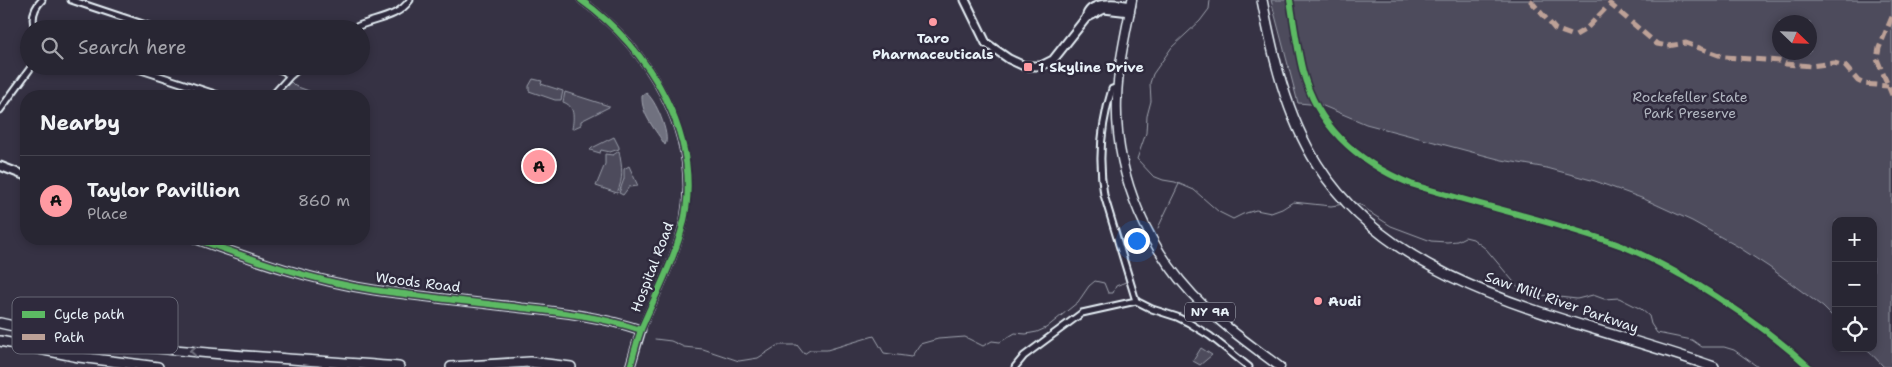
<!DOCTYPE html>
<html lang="en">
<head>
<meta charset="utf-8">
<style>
	body { margin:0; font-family:"Shantell Sans",sans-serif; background:#34323f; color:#f1f3f6 }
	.controls { position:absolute; right:15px; bottom:15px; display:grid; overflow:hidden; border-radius:10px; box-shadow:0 2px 8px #0003 }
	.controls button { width:45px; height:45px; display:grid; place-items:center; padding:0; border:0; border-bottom:1px solid #44434e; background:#282633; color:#f1f3f6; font:25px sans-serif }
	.compass { position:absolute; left:1772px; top:15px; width:45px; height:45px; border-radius:50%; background:#282633; box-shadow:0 2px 8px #0003; rotate:113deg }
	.you { position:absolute; left:1136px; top:240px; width:18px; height:18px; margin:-12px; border:4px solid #fff; border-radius:50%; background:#1a73e8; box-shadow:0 0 0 8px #1a73e833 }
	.badge { display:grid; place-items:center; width:32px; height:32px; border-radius:50%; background:#ff9aa2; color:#111; font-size:16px; font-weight:700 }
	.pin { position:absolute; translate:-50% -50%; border:2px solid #fff; box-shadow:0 1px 5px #0006 }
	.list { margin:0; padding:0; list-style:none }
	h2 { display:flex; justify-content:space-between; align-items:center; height:65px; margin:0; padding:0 20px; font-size:21px }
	h2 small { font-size:16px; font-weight:400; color:#a5a5ac }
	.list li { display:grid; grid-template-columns:32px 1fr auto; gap:15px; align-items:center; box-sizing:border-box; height:90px; padding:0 20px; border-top:1px solid #44434e }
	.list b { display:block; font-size:19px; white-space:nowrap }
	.list p { margin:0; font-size:16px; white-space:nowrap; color:#a5a5ac }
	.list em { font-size:16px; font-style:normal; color:#a5a5ac }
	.icon { flex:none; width:28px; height:28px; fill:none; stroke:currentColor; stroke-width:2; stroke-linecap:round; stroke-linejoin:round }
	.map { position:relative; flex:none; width:1892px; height:367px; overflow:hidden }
	.search { position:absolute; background:#282633; box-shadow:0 2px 8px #0003; left:20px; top:20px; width:350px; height:55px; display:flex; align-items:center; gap:12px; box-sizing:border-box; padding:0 18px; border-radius:28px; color:#a5a5ac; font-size:19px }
	.panel { position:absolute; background:#282633; box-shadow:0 2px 8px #0003; left:20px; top:90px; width:350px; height:155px; border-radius:20px }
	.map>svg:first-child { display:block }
	.green { fill:#4d4b5c; stroke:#9a9eaa; fill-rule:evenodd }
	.water { fill:#70717f; stroke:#a0a4af }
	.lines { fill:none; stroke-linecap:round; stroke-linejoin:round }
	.stream { stroke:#a0a4af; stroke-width:1 }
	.street-casing { stroke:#e8f1f8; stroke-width:9 }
	.secondary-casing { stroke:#e8f1f8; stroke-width:11 }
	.primary-casing { stroke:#e8f1f8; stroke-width:11 }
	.highway-casing { stroke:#e8f1f8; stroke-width:12 }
	.street { stroke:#2f2a3d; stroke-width:5 }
	.secondary { stroke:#2f2a3d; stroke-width:7 }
	.primary { stroke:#2f2a3d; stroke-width:8 }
	.highway { stroke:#2f2a3d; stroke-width:9 }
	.quiet { stroke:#bda197; stroke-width:5; stroke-dasharray:10 5; stroke-linecap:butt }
	.cycleway-casing { stroke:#2f2a3d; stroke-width:9 }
	.cycleway { stroke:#5cba63; stroke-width:6 }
	.oneway { stroke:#70707e }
	.poi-dot { fill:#ff9aa2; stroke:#2f2a3d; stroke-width:2 }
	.labels { text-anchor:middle; stroke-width:5; stroke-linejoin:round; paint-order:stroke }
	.shield { fill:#2f2a3d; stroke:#b0b5c0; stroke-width:1 }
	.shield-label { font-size:12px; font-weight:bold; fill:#e8f1f8 }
	.poi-label { font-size:14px; font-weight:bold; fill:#e8f1f8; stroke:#2f2a3d; text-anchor:start }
	.park-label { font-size:14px; fill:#b2b7c1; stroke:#2f2a3d }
	.street-label { font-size:14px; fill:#e8f1f8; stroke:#2f2a3d }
	.key { fill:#2f2a3d; stroke:#666675; stroke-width:1 }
	.key-label { font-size:14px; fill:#e8f1f8 }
</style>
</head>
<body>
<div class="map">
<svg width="1892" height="367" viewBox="0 0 1892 367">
	<rect width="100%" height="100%" fill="#363244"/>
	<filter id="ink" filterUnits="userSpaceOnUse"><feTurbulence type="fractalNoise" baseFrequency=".02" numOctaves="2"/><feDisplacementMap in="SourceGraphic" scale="10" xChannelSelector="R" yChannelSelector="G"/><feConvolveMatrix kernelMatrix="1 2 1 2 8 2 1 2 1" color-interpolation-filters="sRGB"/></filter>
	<g filter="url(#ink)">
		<path class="green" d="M1271 0H1892V367H1884L1866 348H1873V221H1836V320L1823 307 1769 267 1737 246 1692 221 1644 199 1595 181 1547 168 1502 160 1366 124 1321 105 1298 103ZM1780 22H1810V52H1780Z
			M533 79 542 81 541 84 563 91 561 100H555L529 91V86Z
			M291 82 295 86 323 96H276Z
			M565 92 609 106V107L581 121V125L572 129C574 117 575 106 563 102Z
			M614 137 619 147V149L610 152 601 150 600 153 590 150 592 148Z
			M619 151C622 167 624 178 617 193L596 186 605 164V154L613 155Z
			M629 166 638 186 629 187 623 195 619 193 624 179V169Z
			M1201 348 1212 355 1200 365 1193 361Z"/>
		<path class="water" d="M646 93C655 98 671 136 665 145 656 130 641 115 642 96Z"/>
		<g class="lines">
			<path class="stream" d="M1210 0 1209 9 1200 21 1172 47 1153 74 1150 83 1151 101 1147 116 1146 133 1137 159 1153 176 1163 180 1175 182 1194 190 1219 212 1233 219 1243 214 1256 210 1271 213 1282 209 1293 202 1331 206 1344 204
				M1353 202 1365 207 1369 212 1391 226 1431 241 1447 242 1457 241 1465 237 1473 239 1486 249 1518 287 1531 294 1577 299 1593 295 1604 299 1619 298 1641 309 1649 316 1651 324 1657 333 1692 340 1702 347H1724L1734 350 1758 367
				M1158 228 1179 184
				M655 339 671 341 684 347 703 349 739 361 758 358 778 345H797L804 354 810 350H827L874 336 884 353 911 357 920 344 938 339 965 337 983 346 992 341 1000 342 1015 333 1026 334 1037 332 1046 328 1078 302 1089 286 1095 281 1104 283 1108 293H1113L1116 286 1128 281"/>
			<defs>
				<path id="street" d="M71 0 158 29
					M581 0C649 49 700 133 684 219 677 255 655 296 641 330
					M35 29C31 18 34 8 42 0
					M352 29C372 18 396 20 410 0
					M129 66 221 96
					M270 66 284 71 290 76
					M1118 87 1112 89C1101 124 1098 160 1104 195L1136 301 1152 309 1177 317 1189 323 1210 336 1249 367
					M272 96 290 76 302 66
					M0 110 32 66
					M1015 367 1024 356 1082 313 1136 301"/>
				<path id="secondary" d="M965 0 986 43 1009 59 1024 66H1041L1053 60 1086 18C1089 0 1117 3 1131 6
					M1086 18 1104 9 1130 12
					M0 166 26 176
					M196 239C254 260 313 281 374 290 423 297 473 302 522 308 562 312 602 317 641 330L630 367"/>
				<path id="primary" d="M1132 0C1126 32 1118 65 1117 98 1114 177 1149 254 1206 308 1228 330 1255 348 1280 367"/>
				<path id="highway" d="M1262 0C1273 56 1286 115 1317 164 1398 294 1582 319 1714 367
					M0 323C130 353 266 356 399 367
					M0 341 79 357 158 367
					M451 367 530 362 571 367"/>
			</defs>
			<use href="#street" class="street-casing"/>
			<use href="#secondary" class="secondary-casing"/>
			<use href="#primary" class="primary-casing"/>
			<use href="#highway" class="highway-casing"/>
			<use href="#street" class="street"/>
			<use href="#secondary" class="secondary"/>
			<use href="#primary" class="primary"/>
			<use href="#highway" class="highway"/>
			<path class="quiet" d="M1530 0 1555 29 1574 36 1586 29 1610 4 1657 44 1668 46 1686 43 1724 57 1779 61 1786 64 1811 66 1834 63 1845 66 1858 81 1864 84 1888 86
				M1892 17 1879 48 1877 59 1892 95"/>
			<defs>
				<path id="cycleway" d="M581 0C650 49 704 138 683 225 674 260 656 294 642 327 637 340 634 354 630 367
					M1290 0C1294 24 1297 48 1303 72 1318 128 1360 163 1411 184 1481 206 1553 221 1622 246 1646 255 1668 268 1690 280 1733 306 1772 333 1809 367
					M196 239C254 260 313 281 374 290 423 297 473 302 522 308 562 312 602 317 641 330"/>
			</defs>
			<use href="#cycleway" class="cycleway-casing"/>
			<use href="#cycleway" class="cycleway"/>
		</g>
		<defs><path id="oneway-chevron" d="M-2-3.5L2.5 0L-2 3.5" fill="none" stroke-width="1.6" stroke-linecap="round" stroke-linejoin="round" transform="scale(1.25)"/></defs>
		<use class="oneway" href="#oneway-chevron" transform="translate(193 351) rotate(-175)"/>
	</g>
	<g class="poi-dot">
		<circle cx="933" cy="22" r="5"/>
		<rect x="1023" y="62" width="10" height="10" rx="2.5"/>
		<circle cx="1318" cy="301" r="5"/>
	</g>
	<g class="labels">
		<rect class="shield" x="1185" y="302.5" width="50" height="19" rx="4"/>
		<g class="shield-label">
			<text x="1210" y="316">NY 9A</text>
		</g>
		<g class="poi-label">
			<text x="933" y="43" text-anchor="middle">Taro<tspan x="933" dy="16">Pharmaceuticals</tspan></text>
			<text x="1038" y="72">1 Skyline Drive</text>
			<text x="1328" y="306">Audi</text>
		</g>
		<g class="park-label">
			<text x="1690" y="102">Rockefeller State<tspan x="1690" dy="16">Park Preserve</tspan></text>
		</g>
		<g class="street-label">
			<text transform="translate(652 267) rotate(-69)" y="5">Hospital Road</text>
			<text transform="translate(418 282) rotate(7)" y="5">Woods Road</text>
			<text transform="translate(1562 302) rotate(19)" y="5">Saw Mill River Parkway</text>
		</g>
	</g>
	<rect x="12" y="297" width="166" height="57" rx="8" class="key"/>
	<rect x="22" y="311" width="23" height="7" fill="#5cba63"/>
	<rect x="22" y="334" width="23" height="6" fill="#bda197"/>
	<g class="key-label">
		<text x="54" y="319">Cycle path</text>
		<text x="54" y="342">Path</text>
	</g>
</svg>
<div class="controls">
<button>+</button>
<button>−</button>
<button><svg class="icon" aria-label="locate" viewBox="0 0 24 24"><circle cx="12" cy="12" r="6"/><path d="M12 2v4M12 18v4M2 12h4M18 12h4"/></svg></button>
</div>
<svg class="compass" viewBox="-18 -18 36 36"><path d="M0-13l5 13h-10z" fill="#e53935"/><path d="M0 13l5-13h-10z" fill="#a5a5ac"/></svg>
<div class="you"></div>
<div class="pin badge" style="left:539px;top:166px">A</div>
<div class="search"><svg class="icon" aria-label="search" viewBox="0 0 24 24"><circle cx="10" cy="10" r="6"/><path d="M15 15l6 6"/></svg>Search here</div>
<section class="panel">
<h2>Nearby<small></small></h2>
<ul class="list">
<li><span class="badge">A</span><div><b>Taylor Pavillion</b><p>Place</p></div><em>860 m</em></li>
</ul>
</section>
</div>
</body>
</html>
